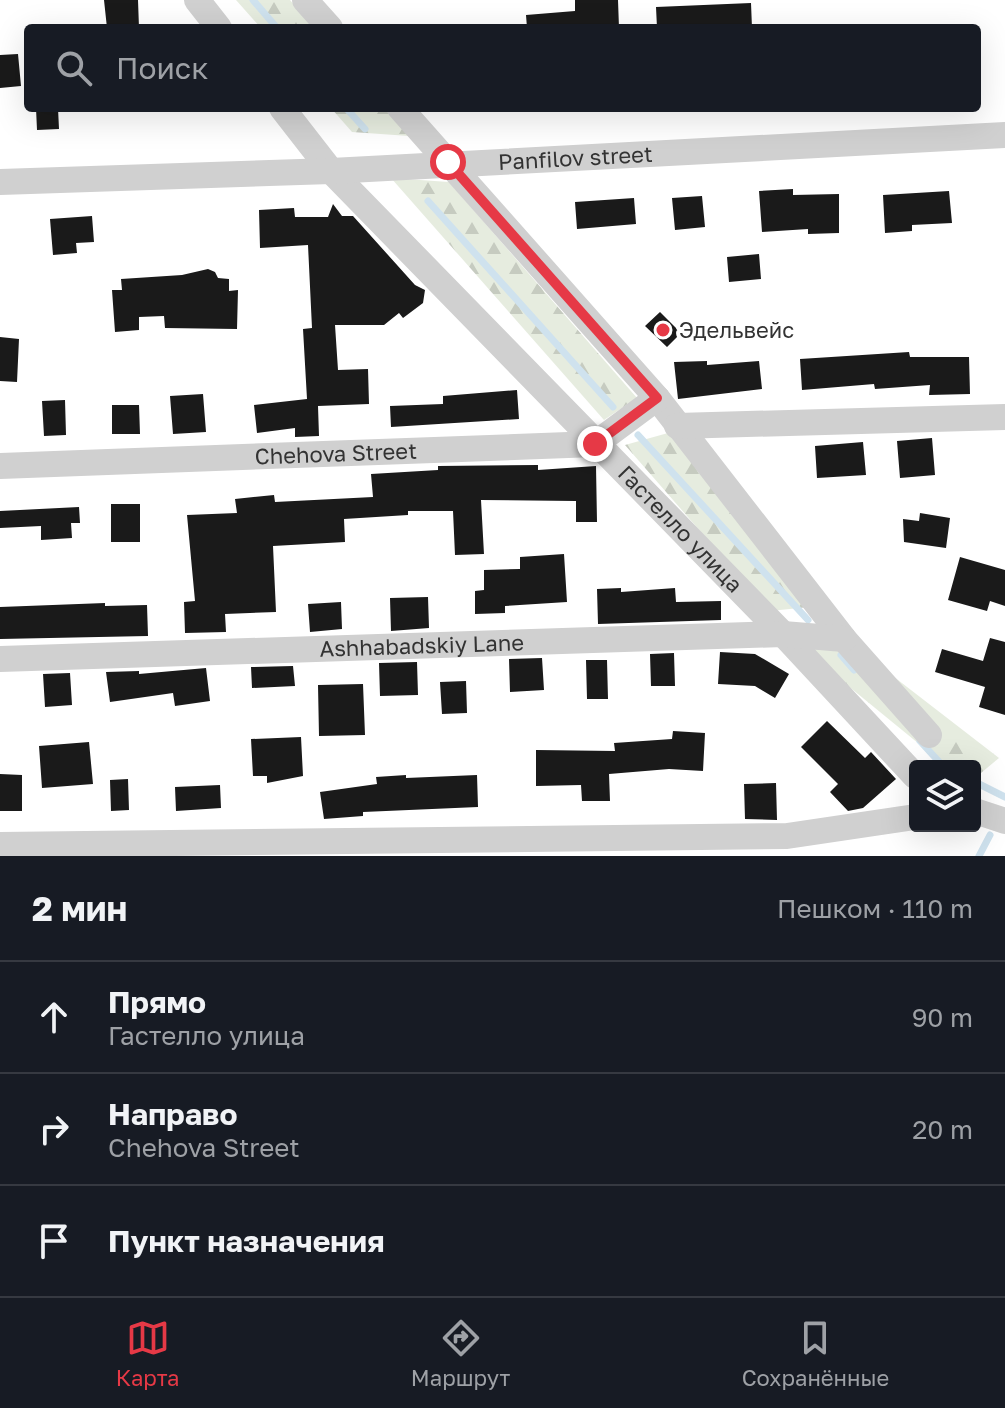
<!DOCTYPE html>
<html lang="ru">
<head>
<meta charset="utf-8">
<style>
	body { margin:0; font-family:"Golos Text",sans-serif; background:#20242c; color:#f1f3f6 }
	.controls { position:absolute; right:24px; bottom:24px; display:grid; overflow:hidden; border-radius:8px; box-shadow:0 8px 32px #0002 }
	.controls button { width:72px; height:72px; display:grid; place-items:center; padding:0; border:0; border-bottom:2px solid #363941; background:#171b24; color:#f1f3f6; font:40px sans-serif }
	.stop { position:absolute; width:24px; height:24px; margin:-18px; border:6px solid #e63946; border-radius:50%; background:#fff }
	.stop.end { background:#e63946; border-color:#fff; box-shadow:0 2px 8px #0008 }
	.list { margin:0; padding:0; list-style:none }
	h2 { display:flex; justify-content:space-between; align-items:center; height:104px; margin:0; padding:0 32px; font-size:34px }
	h2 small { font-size:26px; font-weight:400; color:#9ea1a6 }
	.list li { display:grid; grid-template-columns:52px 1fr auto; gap:24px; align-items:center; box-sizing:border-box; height:112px; padding:0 32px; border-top:2px solid #363941 }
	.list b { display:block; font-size:30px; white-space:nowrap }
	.list p { margin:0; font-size:26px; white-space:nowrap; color:#9ea1a6 }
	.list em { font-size:26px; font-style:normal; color:#9ea1a6 }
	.icon { flex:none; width:44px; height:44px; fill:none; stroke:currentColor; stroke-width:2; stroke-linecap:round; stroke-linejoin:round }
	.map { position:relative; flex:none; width:1005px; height:856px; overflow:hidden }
	.search { position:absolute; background:#171b24; box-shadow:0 8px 32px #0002; left:24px; right:24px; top:24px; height:88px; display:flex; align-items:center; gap:20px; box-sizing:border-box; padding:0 28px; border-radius:8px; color:#9ea1a6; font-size:30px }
	.sheet { height:440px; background:#171b24 }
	nav { display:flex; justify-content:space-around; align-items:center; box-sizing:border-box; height:112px; border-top:2px solid #363941; background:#171b24; font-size:22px; color:#9ea1a6 }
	nav a { display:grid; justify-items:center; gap:4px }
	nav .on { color:#e63946 }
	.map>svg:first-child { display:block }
	.forest { fill:url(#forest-firs) }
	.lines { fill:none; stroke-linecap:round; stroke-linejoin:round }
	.stream { stroke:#cfe2ee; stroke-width:7 }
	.building { fill:#1a1a1a }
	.minor { stroke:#d0d0d0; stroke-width:26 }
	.route { stroke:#e63946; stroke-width:10 }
	.poi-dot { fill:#e63946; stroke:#fff; stroke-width:3 }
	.labels { text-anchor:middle; stroke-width:8; stroke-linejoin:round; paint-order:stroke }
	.street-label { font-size:22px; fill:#333; stroke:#fff }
	.poi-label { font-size:22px; fill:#333; stroke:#fff; text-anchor:start }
</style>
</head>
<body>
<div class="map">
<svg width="1005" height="856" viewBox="0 0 1005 856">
	<defs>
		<pattern id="forest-firs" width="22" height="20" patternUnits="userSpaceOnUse" patternTransform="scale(2)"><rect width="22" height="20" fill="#e6ecdf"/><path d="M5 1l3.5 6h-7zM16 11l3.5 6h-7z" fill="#c6cbc0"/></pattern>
	</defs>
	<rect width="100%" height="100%" fill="#fff"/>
	<path class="forest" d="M236 0H290L314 28H261Z
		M331 108H384L409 136 352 132Z
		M391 178 449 182 637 398 604 420Z
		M668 433 819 606 770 611 625 445Z
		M854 646 999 758 975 778V766H946L803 649Z"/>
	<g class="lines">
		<path class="stream" d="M253 0 277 28
			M346 108 365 129
			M428 201 613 407
			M638 435 808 620
			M841 655 854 670
			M920 741 943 766
			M975 782 1005 797
			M979 856 990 835"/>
	</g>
	<path class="building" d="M104 0H138L139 28H107Z
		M575 0H618L619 28H527L526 15 575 11Z
		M751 3 752 28H657L656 7Z
		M18 54 21 86 0 88V55Z
		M36 108H58L59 129 37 130Z
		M793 189V195L839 194V233L808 234V229L762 232 759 191Z
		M949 191 952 223 912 225V231L885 233 883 195Z
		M702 196 705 227 675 230 672 198Z
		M634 198 636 224 577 229 575 202Z
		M333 204 342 216H353L415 285 425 290 423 303 403 318 399 313 384 325H335L338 370 368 369 369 404 318 406 319 436 295 437V428L257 433 254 405 307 399 303 329 312 328 308 245 260 248 259 210 294 208 295 217H328Z
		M92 216 94 242 76 243 77 253 53 255 50 219Z
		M759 254 761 279 729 282 727 257Z
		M208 269 215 272 218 278 229 279V291L238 290 237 329 165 328 164 316 139 317V330L115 332 112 290H122L121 279 182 275Z
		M660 312 681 333 667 347 645 326Z
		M0 337 19 339 17 382 0 381Z
		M909 352 910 357H969L970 394 929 395 930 385 875 389 874 384 802 390 800 359Z
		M707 361V365L759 361 762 389 678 399 674 362Z
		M517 390 519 419 391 427 390 406 443 404V396Z
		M203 394 206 432 173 434 170 396Z
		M65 400 66 435 44 436 42 401Z
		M112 405H139L140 434H112Z
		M932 438 935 475 900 478 897 441Z
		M863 442 866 475 817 478 815 446Z
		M538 465V470L596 466 597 522H576V501L481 500 484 554 455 555 453 511H408V515L344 519 345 542 273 546 276 612 225 614 226 632 185 633 184 602 195 601 187 515 237 513 235 499 274 495 275 502 373 497 371 474 438 470V466Z
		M111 504H140V542H111Z
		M79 507 80 523H71L72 538 41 540V526L0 528V511Z
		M920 513 950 518 946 548 904 542 903 519 919 521Z
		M564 554 567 602 505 606V613L475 614V591L484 590V570L520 569V557Z
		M960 557 1005 570V606L990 601 987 611 948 600Z
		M621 588V592L675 588 676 602 721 601V620L598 624 597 589Z
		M428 597 429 628 391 631 390 598Z
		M341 602 342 629 310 632 308 604Z
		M105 603V606L147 605 148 636 0 639V607Z
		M990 638 1005 642V715L979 707 985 687 935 672 942 649 983 661Z
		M720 652 755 654 789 674 775 698 755 686 718 684Z
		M674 653 675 686H651L650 654Z
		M542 658 544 690 510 692 509 659Z
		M586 660H607L608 699H587Z
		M417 662 418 695 380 696 379 663Z
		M293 666 295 686 252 688 251 667Z
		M206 668 210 701 175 706 173 693 110 702 106 672 139 671V674Z
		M70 673 72 705 45 707 43 674Z
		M466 681 467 713 442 714 440 682Z
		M363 684 365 735 319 736 318 685Z
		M827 721 865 758 871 752 896 779 863 808 848 811 830 792 838 784 801 747Z
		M673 731 705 733 703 771 669 769 609 774 610 801H582L581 785 536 786V750L615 751 614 743 672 739Z
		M301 737 303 776 267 783V776H253L251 739Z
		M89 742 93 784 42 788 39 746Z
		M0 774 22 775V811H0Z
		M406 775V778L477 775 478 807 363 812V816L324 819 320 792 377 784 376 777Z
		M128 779 129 810 111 811 110 780Z
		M776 783 777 820 745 819 744 784Z
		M220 785 221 808 176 811 175 787Z"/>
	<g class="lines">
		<g class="minor">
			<path d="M197 0 219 28"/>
			<path d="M305 0 330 28"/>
			<path id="s1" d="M282 108 331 171 783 634 915 776"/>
			<path d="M400 108 657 398 844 639 929 735"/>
			<path id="s2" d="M0 182 331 171 1005 135"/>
			<path d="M677 426 1005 417"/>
			<path id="s3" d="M0 466 595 444 657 398"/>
			<path id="s4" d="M0 659 783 634 844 639"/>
			<path d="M975 811 1005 821"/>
			<path d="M0 845 787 836 915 817"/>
		</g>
	</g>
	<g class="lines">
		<path class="route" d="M448 162 657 398 595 444"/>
	</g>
	<circle class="poi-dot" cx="663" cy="330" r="8"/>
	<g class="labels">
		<g class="street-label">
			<text dy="8" stroke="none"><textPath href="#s2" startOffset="576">Panfilov street</textPath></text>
			<text dy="8" stroke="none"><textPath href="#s3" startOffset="336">Chehova Street</textPath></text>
			<text dy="8" stroke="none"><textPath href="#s1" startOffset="580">Гастелло улица</textPath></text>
			<text dy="8" stroke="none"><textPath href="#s4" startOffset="422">Ashhabadskiy Lane</textPath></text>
		</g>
		<g class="poi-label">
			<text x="679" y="338">Эдельвейс</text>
		</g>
	</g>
</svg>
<div class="controls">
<button><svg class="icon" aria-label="layers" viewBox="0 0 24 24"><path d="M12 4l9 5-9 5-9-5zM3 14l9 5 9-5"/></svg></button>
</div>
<div class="stop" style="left:448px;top:162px"></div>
<div class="stop end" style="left:595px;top:444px"></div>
<div class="search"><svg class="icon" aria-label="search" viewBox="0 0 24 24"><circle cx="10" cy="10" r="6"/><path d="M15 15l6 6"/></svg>Поиск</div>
</div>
<section class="sheet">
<h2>2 мин<small>Пешком · 110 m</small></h2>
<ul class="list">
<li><svg class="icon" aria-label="ahead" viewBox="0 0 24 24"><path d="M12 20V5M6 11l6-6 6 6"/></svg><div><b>Прямо</b><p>Гастелло улица</p></div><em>90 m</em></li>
<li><svg class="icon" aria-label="right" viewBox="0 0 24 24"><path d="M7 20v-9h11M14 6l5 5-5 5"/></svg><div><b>Направо</b><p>Chehova Street</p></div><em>20 m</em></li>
<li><svg class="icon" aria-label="arrive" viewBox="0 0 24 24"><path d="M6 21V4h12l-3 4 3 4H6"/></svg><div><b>Пункт назначения</b></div></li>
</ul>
</section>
<nav>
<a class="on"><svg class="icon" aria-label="map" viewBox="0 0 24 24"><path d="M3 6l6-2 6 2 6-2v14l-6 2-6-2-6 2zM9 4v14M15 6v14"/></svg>Карта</a>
<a><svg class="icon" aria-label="directions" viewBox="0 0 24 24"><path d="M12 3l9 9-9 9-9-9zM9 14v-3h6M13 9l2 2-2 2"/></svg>Маршрут</a>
<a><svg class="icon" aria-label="saved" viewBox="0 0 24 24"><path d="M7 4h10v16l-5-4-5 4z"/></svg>Сохранённые</a>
</nav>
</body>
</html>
